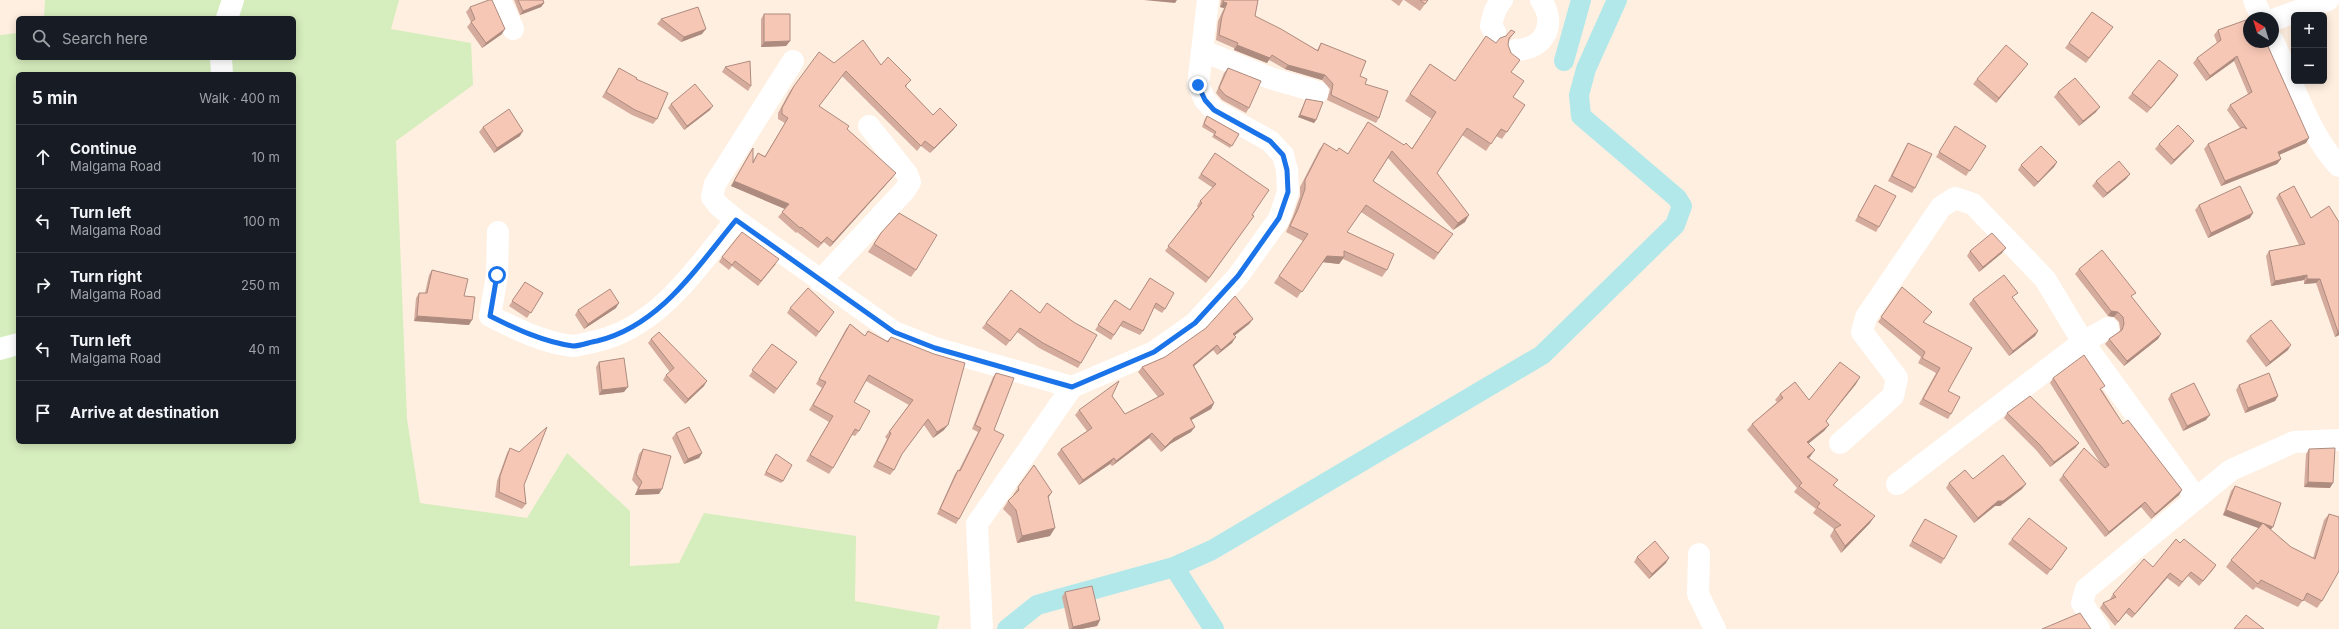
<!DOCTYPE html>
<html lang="en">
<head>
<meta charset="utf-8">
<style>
	body { margin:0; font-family:Inter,sans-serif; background:#242831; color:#f1f3f6 }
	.controls { position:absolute; right:12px; top:12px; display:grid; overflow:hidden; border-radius:6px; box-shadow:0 2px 10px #0003 }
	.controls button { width:36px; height:36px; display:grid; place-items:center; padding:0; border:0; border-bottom:1px solid #363941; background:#171b24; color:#f1f3f6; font:20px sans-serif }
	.compass { position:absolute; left:2243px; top:12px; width:36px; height:36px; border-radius:50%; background:#171b24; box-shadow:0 2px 10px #0003; rotate:322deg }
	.stop { position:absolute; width:12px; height:12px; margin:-9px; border:3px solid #1a73e8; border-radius:50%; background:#fff }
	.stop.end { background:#1a73e8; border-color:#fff; box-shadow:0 1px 4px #0008 }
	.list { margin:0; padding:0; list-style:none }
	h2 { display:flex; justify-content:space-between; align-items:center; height:52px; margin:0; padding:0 16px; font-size:17px }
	h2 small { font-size:13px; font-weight:400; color:#9ea1a6 }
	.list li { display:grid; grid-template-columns:26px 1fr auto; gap:12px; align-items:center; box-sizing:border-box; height:64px; padding:0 16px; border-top:1px solid #363941 }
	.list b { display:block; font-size:15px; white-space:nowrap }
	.list p { margin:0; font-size:13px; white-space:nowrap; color:#9ea1a6 }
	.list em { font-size:13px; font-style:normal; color:#9ea1a6 }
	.icon { flex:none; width:22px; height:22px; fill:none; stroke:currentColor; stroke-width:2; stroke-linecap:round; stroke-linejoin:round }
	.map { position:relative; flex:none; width:2339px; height:629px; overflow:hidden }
	.search { position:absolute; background:#171b24; box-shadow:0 2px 10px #0003; left:16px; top:16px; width:280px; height:44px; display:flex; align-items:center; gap:10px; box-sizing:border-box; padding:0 14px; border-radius:6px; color:#9ea1a6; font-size:15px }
	.panel { position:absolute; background:#171b24; box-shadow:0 2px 10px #0003; left:16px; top:72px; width:280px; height:372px; border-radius:6px }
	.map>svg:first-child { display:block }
	.green { fill:#d6edbd; fill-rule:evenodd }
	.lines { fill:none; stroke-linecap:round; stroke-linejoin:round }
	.canal { stroke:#b3e8ea; stroke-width:20 }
	.minor { stroke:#fff; stroke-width:22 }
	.wall { fill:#d4ab9c }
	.shaded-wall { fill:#ad8b7f }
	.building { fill:#f7c7b5; stroke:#ad8b7f }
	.route { stroke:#1a73e8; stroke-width:5 }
</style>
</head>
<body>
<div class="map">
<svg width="2339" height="629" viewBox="0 0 2339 629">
	<rect width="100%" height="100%" fill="#ffefe0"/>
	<path class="green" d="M45 0H399L391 29 471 43 473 85 396 141 407 419 420 503 527 518 567 453 630 511V566L679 563 704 513 856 536 855 601 940 616 937 629H0V35L18 33V58H294V18H44ZM18 74H294V442H18Z"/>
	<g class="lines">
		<path class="canal" d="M1564 61 1581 0
			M1174 567 1214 629
			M1007 629 1037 605 1174 567 1212 550 1542 355 1675 225 1682 206 1677 198 1581 116 1579 95 1586 69 1617 0"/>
		<path class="minor" d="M500 0 513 29
			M2254 0 2262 18
			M227 18 233 0
			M2273 20 2328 0
			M1495 32 1491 26C1493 16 1495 7 1502 0
			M2273 41C2290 77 2312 140 2339 166
			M1516 50C1545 49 1557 24 1541 0
			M1203 51 1270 78 1318 92
			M221 58 222 74
			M736 220 718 205 712 197 715 184 793 61
			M498 232 497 275 490 316C516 329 544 343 573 346 580 346 590 342 597 341 660 326 697 267 736 220L894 332 935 348 1072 387 1154 352 1195 323 1238 276 1279 219 1288 192 1287 170 1283 155 1270 141 1214 110 1205 100 1198 85 1208 0
			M820 281 905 190 910 182 907 174 869 126
			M0 349 18 344
			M1840 443 1893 396 1897 378 1862 332 1866 317 1941 207 1955 198 1973 204 2045 279 2083 342 2196 498
			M1897 484 2083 342 2108 328
			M1699 554 1698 594 1715 629
			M982 629 977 524 1072 387
			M2099 629 2082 603 2086 589 2231 470 2294 442 2339 440"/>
	</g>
	<path class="wall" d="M514 0H543L544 3 541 7 520 15Z
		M1221 0H1258L1255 16 1317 50 1321 43 1360 76 1365 84 1379 118 1376 123 1327 100 1330 89 1322 80 1285 69 1269 60 1267 63 1234 50V48L1216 40 1218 21 1224 8 1220 7Z
		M1391 0H1403L1399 6Z
		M1404 0H1428L1420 11Z
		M470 7 502 34 482 48 467 27 471 22 466 12Z
		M2092 12 2113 27 2086 63 2065 48Z
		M764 14 790 41 786 46 761 47V19Z
		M661 19 702 34 681 42 657 24Z
		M2218 30 2306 143 2279 155 2281 159 2277 164 2221 186 2204 149 2208 144 2240 128 2227 110 2230 105 2248 94 2234 61 2206 81 2193 63 2197 58 2217 43 2214 35Z
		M1515 32 1509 40 1508 45 1513 97 1525 105 1502 139 1496 136 1486 151 1462 135 1437 173 1465 222 1453 230 1388 158 1373 181 1448 241 1434 260 1361 212 1347 232 1387 270 1382 277 1343 259 1339 264 1322 262 1297 298 1274 283 1303 241 1286 232 1293 216 1300 196V187L1319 150 1324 143 1337 151 1348 154 1368 122 1404 145 1412 148 1432 119 1405 101 1430 64 1455 81 1496 43 1506 36Z
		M834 63 881 65 907 85 906 87 933 115 957 125 953 130 930 153 921 146 917 151 842 76 819 106 847 129 892 178 830 247 824 242 818 248 797 232 796 233 778 217 785 209 731 186 749 154 753 148V161L758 153 765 156 785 123 778 119V113L790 91 794 86Z
		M725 67 751 86 748 91 722 72Z
		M619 68 636 79 657 119 653 124 632 115 602 97Z
		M1228 68 1249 108 1246 113 1222 100 1216 93 1224 73Z
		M2024 69 1996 103 1973 84 1977 79Z
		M2175 80 2147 113 2128 98 2132 93Z
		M2058 92 2096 112 2079 126 2054 97Z
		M1306 99 1316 120 1314 123 1298 117 1305 101Z
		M671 104 710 110 684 130 668 108Z
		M1207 116 1239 134 1230 148 1212 137 1214 134 1202 127 1205 119Z
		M483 127 520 136 494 153 479 132Z
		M1952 132 1986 146 1966 176 1936 157Z
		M2194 141 2190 146 2171 165 2155 149 2159 144Z
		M1908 143 1915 188 1912 193 1888 181 1905 148Z
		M1215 153 1252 215 1254 216 1206 283 1165 251 1198 207 1197 206 1200 201 1213 188 1198 178Z
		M2057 162 2054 167 2034 187 2018 170 2021 165Z
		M2130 174 2126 179 2103 198 2092 186 2096 181Z
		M1875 185 1879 227 1876 232 1855 221 1872 190Z
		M2294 186 2339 335 2335 337 2316 283 2304 284V280L2271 286 2266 256 2269 251 2299 245 2276 198 2279 194Z
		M2199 205 2250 218 2208 238 2195 210Z
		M881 233 916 270 911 277 868 252Z
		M1970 251 2002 253 1979 272 1967 256Z
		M722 257 776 264 758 286 732 266 729 270 719 262Z
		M2079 269 2132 298 2161 334 2158 339 2124 366 2105 344 2109 339 2120 331V329L2119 322 2114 317 2108 316 2075 274Z
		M432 270 464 296 469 325 414 321 416 298 419 293H425L429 275Z
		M1150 278 1165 309 1162 313 1154 308 1143 331 1140 335 1120 326 1111 340 1095 330 1115 300 1130 310Z
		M525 282 543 293 527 318 509 306Z
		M1902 287 1932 312 1924 322 1948 391 1951 414 1948 419 1919 404 1936 373 1918 363 1921 357 1878 322Z
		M1011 290 1081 363 1078 368 1039 348 1017 332 1006 346 982 328Z
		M2014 298 2013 299 2038 331 2035 336 2009 356 1969 304 1973 299Z
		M616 308 584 329 575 315 578 310Z
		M790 308 834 312 816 337 787 313Z
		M1253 319 1249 324 1234 336 1232 343 1217 355 1213 350 1194 366 1214 403 1211 409 1191 420V432L1170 444 1161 452 1149 438 1112 466 1110 464 1079 485 1057 454 1061 449 1087 431 1075 415 1079 410 1112 396 1125 414 1158 397 1138 372 1142 367Z
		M850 324 865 336 868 331 887 341 891 337 944 430 933 438 924 425 901 455 894 470 890 475 873 467 887 439 885 437 909 405 866 381 854 402 859 431 855 436 852 435 833 468 829 474 806 461 829 422 809 410 822 388 816 384 846 329Z
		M2250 336 2288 350 2266 367 2246 341Z
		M651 339 704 386 685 404 663 380 666 375 670 372 648 343Z
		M772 344 797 362 774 394 749 376Z
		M599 362 624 392 599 395 596 367Z
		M996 373 959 519 956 524 937 514 955 474 958 470H959L978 432 972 429 993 377Z
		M2053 378 2102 390 2123 424 2182 490 2179 495 2151 519 2141 507 2105 537 2059 480 2063 475 2102 466 2050 383Z
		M1856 384 1826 421 1829 425 1824 431 1809 443 1810 457 1808 458 1838 480 1834 485 1870 523 1841 553 1830 536 1834 529 1813 513 1816 509 1794 492 1797 488 1747 430 1752 424 1777 402 1775 400 1780 394 1809 400Z
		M2239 385 2278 396 2275 401 2245 413 2236 390Z
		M2171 394 2206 420 2183 431 2168 399Z
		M2007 413 2079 443 2075 448 2050 467 2036 450 2004 418Z
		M676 433 702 453 699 458 684 464 672 438Z
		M510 448 524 485 526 504 522 509 495 497 497 481 507 453Z
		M643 449 659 494 635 495 638 487 632 480 639 454Z
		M2309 449 2330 488 2304 487 2306 454Z
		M774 457 783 481 781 483 764 475Z
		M1034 465 1050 536 1017 543 1011 517 1003 509 1008 501 1013 496V495Z
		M1973 479 2022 489 2000 506H1995L1974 523 1946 488 1949 483Z
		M2235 486 2271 530 2291 547 2313 558 2324 520 2329 514 2322 601 2317 608 2303 600 2298 607 2256 587 2253 590 2226 567 2231 560 2259 528 2223 515 2231 491Z
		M1925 519 1944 559 1941 564 1909 546Z
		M2012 539 2064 553 2047 575 2008 544Z
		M2180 543 2216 565 2213 570 2199 586 2188 576 2179 587 2167 578 2132 618 2126 613 2115 626 2100 608 2103 603 2110 600V599L2113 594 2153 567Z
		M1637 557 1666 563 1649 579 1634 562Z
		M1065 592 1100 620 1097 626 1081 629H1069L1062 597Z"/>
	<path class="shaded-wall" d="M1144 0H1177L1175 3Z
		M1223 2 1227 3 1224 8 1220 7Z
		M544 3 541 7 520 15 523 11Z
		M505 29 502 34 482 48 486 43Z
		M706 29 702 34 681 42 684 37Z
		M790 41 786 46 761 47 764 42Z
		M1237 45 1270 58 1267 63 1234 50Z
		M2237 56 2234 61 2206 81 2210 76Z
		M2028 64 2024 69 1996 103 1999 98Z
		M1288 65 1325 75 1322 80 1285 69Z
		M2178 75 2175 80 2147 113 2151 108Z
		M713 106 710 110 684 130 687 126Z
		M2100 107 2096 112 2079 126 2083 121Z
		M1300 115 1316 120 1314 123 1298 117Z
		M957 125 953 130 930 153 934 148Z
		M523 131 520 136 494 153 497 148Z
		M2309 138 2306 143 2274 157 2278 152Z
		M2194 141 2190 146 2171 165 2174 160Z
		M2281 159 2277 164 2221 186 2225 181Z
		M2057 162 2054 167 2034 187 2038 182Z
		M896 173 892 178 830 247 833 242Z
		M2130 174 2126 179 2103 198 2107 193Z
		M734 181 789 204 785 209 731 186Z
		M2253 213 2250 218 2208 238 2211 233Z
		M1469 215 1465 222 1453 230 1458 223Z
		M2006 248 2002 253 1979 272 1983 267Z
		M1327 256 1344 257 1339 264 1322 262Z
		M2307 275 2304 280 2271 286 2275 281Z
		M2307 279H2320L2316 283 2304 284Z
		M619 303 616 308 584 329 588 324Z
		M2111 311 2118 312 2114 317 2108 316Z
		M417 316 472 320 469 325 414 321Z
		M1253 319 1249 324 1229 340 1233 334Z
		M2038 331 2035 336 2009 356 2013 351Z
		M2339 331V335L2335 337 2338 332Z
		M2161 334 2158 339 2124 366 2127 361Z
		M1236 337 1232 343 1217 355 1221 350Z
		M1217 345 1213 350 1189 370 1193 365Z
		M2291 345 2288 350 2266 367 2270 362Z
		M1860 377 1856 384 1821 427 1826 421Z
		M707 381 704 386 685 404 688 399Z
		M628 387 624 392 599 395 602 390Z
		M2278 396 2275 401 2245 413 2248 408Z
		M1214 403 1211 409 1186 423 1190 418Z
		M2210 415 2206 420 2183 431 2187 426Z
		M948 425 944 430 933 438 937 432Z
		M1829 425 1824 431 1803 448 1807 442Z
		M1195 427 1191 432 1170 444 1161 452 1165 447 1174 438Z
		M1152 433 1149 438 1112 466 1116 461Z
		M2079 443 2075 448 2050 467 2054 462Z
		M1815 450 1810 457 1802 464 1807 457Z
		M702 453 699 458 684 464 688 459Z
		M1114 458 1110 464 1079 485 1083 480Z
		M2308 482 2333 483 2330 488 2304 487Z
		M2026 484 2022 489 2000 506H1995L1974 523 1978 518 1998 501Z
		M662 489 659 494 635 495 638 490Z
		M2182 490 2179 495 2151 519 2155 514Z
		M1052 492 1047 500 1048 496Z
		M2145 502 2141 507 2105 537 2109 532Z
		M2226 510 2273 527 2269 532 2223 515Z
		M1875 516 1870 523 1841 553 1845 546Z
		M1055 528 1050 536 1017 543 1022 536Z
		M1669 558 1666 563 1649 579 1652 574Z
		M2170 573 2167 578 2132 618 2135 614Z
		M1100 620 1097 626 1081 629H1071L1073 627Z"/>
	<path class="building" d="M489 0H492L505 29 486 43 471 22 475 19 470 7Z
		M518 0H543L544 3 523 11Z
		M1224 0H1258L1255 16 1281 29 1318 51 1321 43 1366 61 1360 76 1367 79 1365 84 1388 91 1379 118 1331 95 1333 84 1325 75 1288 65 1272 55 1270 58 1237 45 1238 43 1219 35 1222 16 1227 3 1223 2Z
		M1420 0H1428L1425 4Z
		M698 7 706 29 684 37 661 19Z
		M2092 12 2113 27 2089 58 2069 43Z
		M764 14H790V41L764 42Z
		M2249 19V42H2266L2309 138 2278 152 2281 159 2225 181 2208 144 2243 127 2247 129 2230 105 2252 92 2237 56 2210 76 2197 58 2221 40 2218 30Z
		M1511 30 1515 32 1509 38 1508 45 1511 53 1520 60 1511 72 1524 81 1513 97 1525 105 1507 132 1501 129 1491 144 1467 128 1437 173 1469 215 1458 223 1392 151 1373 181 1453 234 1438 253 1366 205 1347 232 1394 254 1387 270 1344 251V257L1327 256 1302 292 1279 276 1308 234 1290 226 1298 209 1305 189V180L1324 143 1337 151 1339 148 1348 154 1368 122 1404 145 1406 143 1412 149 1436 112 1410 94 1430 64 1455 81 1486 36 1496 43 1500 38 1506 36Z
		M863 40 881 65 888 57 911 80 905 86 933 115 940 108 957 125 934 148 925 141 921 146 846 71 819 106 849 126 847 129 896 173 833 242 827 237 821 243 801 227 800 228 782 212 789 204 734 181 753 148V163L758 153 765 157 788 118 782 114V108L794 86 819 52 834 63Z
		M2006 45 2028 64 1999 98 1977 79Z
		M2159 60 2178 75 2151 108 2132 93Z
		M750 61 751 86 725 67Z
		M619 68 637 78 636 79 668 93 657 119 635 110 606 92Z
		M1228 68 1261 81 1249 108 1225 95 1219 88Z
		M2075 78 2100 107 2083 121 2058 92Z
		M695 84 713 106 687 126 671 104Z
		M1306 99 1323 102 1316 120 1300 115Z
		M509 109 523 131 497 148 483 127Z
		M1207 116 1239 134 1232 146 1214 135 1216 132 1204 124Z
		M2178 125 2194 141 2174 160 2159 144Z
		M1955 126 1986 146 1970 171 1939 152Z
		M1908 143 1932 154 1915 188 1892 176Z
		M2041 146 2057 162 2038 182 2021 165Z
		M1215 153 1269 190 1252 215 1254 216 1209 278 1168 246 1202 203 1200 201 1216 184 1201 174Z
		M2119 161 2130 174 2107 193 2096 181Z
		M1875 185 1896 196 1879 227 1858 216Z
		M2240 186 2253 213 2211 233 2199 205Z
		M2294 186 2311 218 2329 206 2339 222V331L2338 332 2320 279H2307V275L2275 281 2269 251 2305 244 2279 194Z
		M899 213 937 235 916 270 874 244 881 233Z
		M742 232 779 259 761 281 735 261 732 265 722 257Z
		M1992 233 2006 248 1983 267 1970 251Z
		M2102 250 2136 293 2131 296 2161 334 2127 361 2109 339 2122 330 2124 324 2123 317 2118 312 2111 311 2079 269Z
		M432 270 468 279 464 296 475 297 472 320 417 316 419 293H427Z
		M2004 275 2018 293 2012 297 2038 331 2013 351 1973 299Z
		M1150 278 1174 293 1165 309 1156 303 1143 331 1123 321 1114 335 1098 325 1115 300 1130 310Z
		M525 282 543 293 531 313 512 301Z
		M1902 287 1932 312 1923 322 1972 348 1948 391 1960 397 1951 414 1923 399 1940 368 1922 358 1925 352 1881 317Z
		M808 288 834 312 819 332 790 308Z
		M610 289 619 303 588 324 578 310Z
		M1011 290 1040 313 1047 303 1075 323 1097 335 1081 363 1043 343 1020 328 1010 341 986 323Z
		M1235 296 1253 319 1233 334 1236 337 1221 350 1217 345 1193 365 1214 403 1190 418 1195 427 1174 438 1165 447 1152 433 1116 461 1114 458 1083 480 1061 449 1092 428 1079 410 1119 381 1112 396 1125 414 1164 394 1142 367 1165 357 1206 328Z
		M2271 320 2291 345 2270 362 2250 336Z
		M850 324 865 336 868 331 888 342 891 337 934 354 965 363 948 425 937 432 928 419 902 454 894 470 877 461 891 433 889 432 913 400 869 375 854 402 870 411 859 431 855 429 833 468 810 455 833 416 813 405 826 382 819 379Z
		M659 332 707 381 688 399 666 375 674 368 651 339Z
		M772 344 797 362 777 389 752 370Z
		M2084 355 2105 386 2100 389 2123 424 2128 420 2182 490 2155 514 2145 502 2109 532 2063 475 2084 448 2105 468 2109 465 2053 378Z
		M624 358 628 387 602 390 599 362Z
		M1840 362 1860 377 1826 421 1829 425 1807 442 1815 450 1807 457 1838 480 1833 485 1875 516 1845 546 1834 529 1841 525 1817 507 1820 503 1799 486 1802 483 1752 424 1783 398 1780 394 1795 382 1809 400Z
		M996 373 1014 378 994 430 1004 435 959 519 940 509 958 470 960 471 981 428 975 425Z
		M2269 373 2278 396 2248 408 2239 385Z
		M2194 383 2210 415 2187 426 2171 394Z
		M2030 396 2079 443 2054 462 2040 445 2007 413Z
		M547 427 524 485 526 504 499 492 500 476 510 448 519 452Z
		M689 427 702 453 688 459 676 433Z
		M2335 448 2333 483 2308 482 2309 449Z
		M643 449 671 456 662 489 638 490 642 482 636 474Z
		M776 454 792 465 783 481 766 472Z
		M2003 455 2026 484 2003 501H1998L1978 518 1949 483 1965 470 1973 479Z
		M1034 465 1052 492 1048 496 1055 528 1022 536 1016 510 1008 501 1019 490 1018 487Z
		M2235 486 2281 503 2273 527 2226 510Z
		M2329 514 2339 517V571L2322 601 2307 593 2303 601 2261 580 2258 584 2231 560 2263 523 2291 547 2315 559Z
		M2029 518 2067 548 2051 570 2012 539Z
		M1925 519 1957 536 1944 559 1912 541Z
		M2176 539 2180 543 2184 539 2216 565 2203 581 2191 572 2182 582 2170 573 2135 614 2129 608 2118 622 2103 603 2116 597 2113 594 2144 559 2153 567Z
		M1655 541 1669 558 1652 574 1637 557Z
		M1092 586 1100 620 1073 627 1065 592Z
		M2080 613 2091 629H2042Z
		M2246 615 2264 629H2234Z"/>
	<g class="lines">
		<path class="route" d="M497 275 490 316C516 329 544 342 573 346 580 346 590 342 597 341 660 326 697 267 736 220L894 332 935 348 1072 387 1154 352 1195 323 1238 276 1279 218 1288 192 1287 170 1283 155 1270 141 1214 110 1205 100 1198 85"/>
	</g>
</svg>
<div class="controls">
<button>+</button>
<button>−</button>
</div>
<svg class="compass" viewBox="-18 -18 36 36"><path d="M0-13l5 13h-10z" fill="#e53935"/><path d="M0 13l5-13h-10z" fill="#9ea1a6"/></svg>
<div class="stop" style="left:497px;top:275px"></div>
<div class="stop end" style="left:1198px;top:85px"></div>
<div class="search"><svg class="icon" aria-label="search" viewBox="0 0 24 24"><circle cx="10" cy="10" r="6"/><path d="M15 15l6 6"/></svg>Search here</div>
<section class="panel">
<h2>5 min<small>Walk · 400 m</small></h2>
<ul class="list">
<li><svg class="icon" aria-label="ahead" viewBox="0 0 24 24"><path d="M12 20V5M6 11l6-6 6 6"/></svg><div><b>Continue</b><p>Malgama Road</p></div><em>10 m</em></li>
<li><svg class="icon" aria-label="left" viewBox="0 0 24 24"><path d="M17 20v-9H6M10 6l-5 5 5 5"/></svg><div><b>Turn left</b><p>Malgama Road</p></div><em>100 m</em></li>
<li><svg class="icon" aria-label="right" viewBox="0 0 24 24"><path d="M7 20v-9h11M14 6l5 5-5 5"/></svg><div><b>Turn right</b><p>Malgama Road</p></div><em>250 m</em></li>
<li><svg class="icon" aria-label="left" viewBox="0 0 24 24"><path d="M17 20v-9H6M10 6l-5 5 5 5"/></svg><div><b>Turn left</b><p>Malgama Road</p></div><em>40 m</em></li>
<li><svg class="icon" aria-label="arrive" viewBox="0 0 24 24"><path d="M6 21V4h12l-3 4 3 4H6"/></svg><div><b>Arrive at destination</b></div></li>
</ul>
</section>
</div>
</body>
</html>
